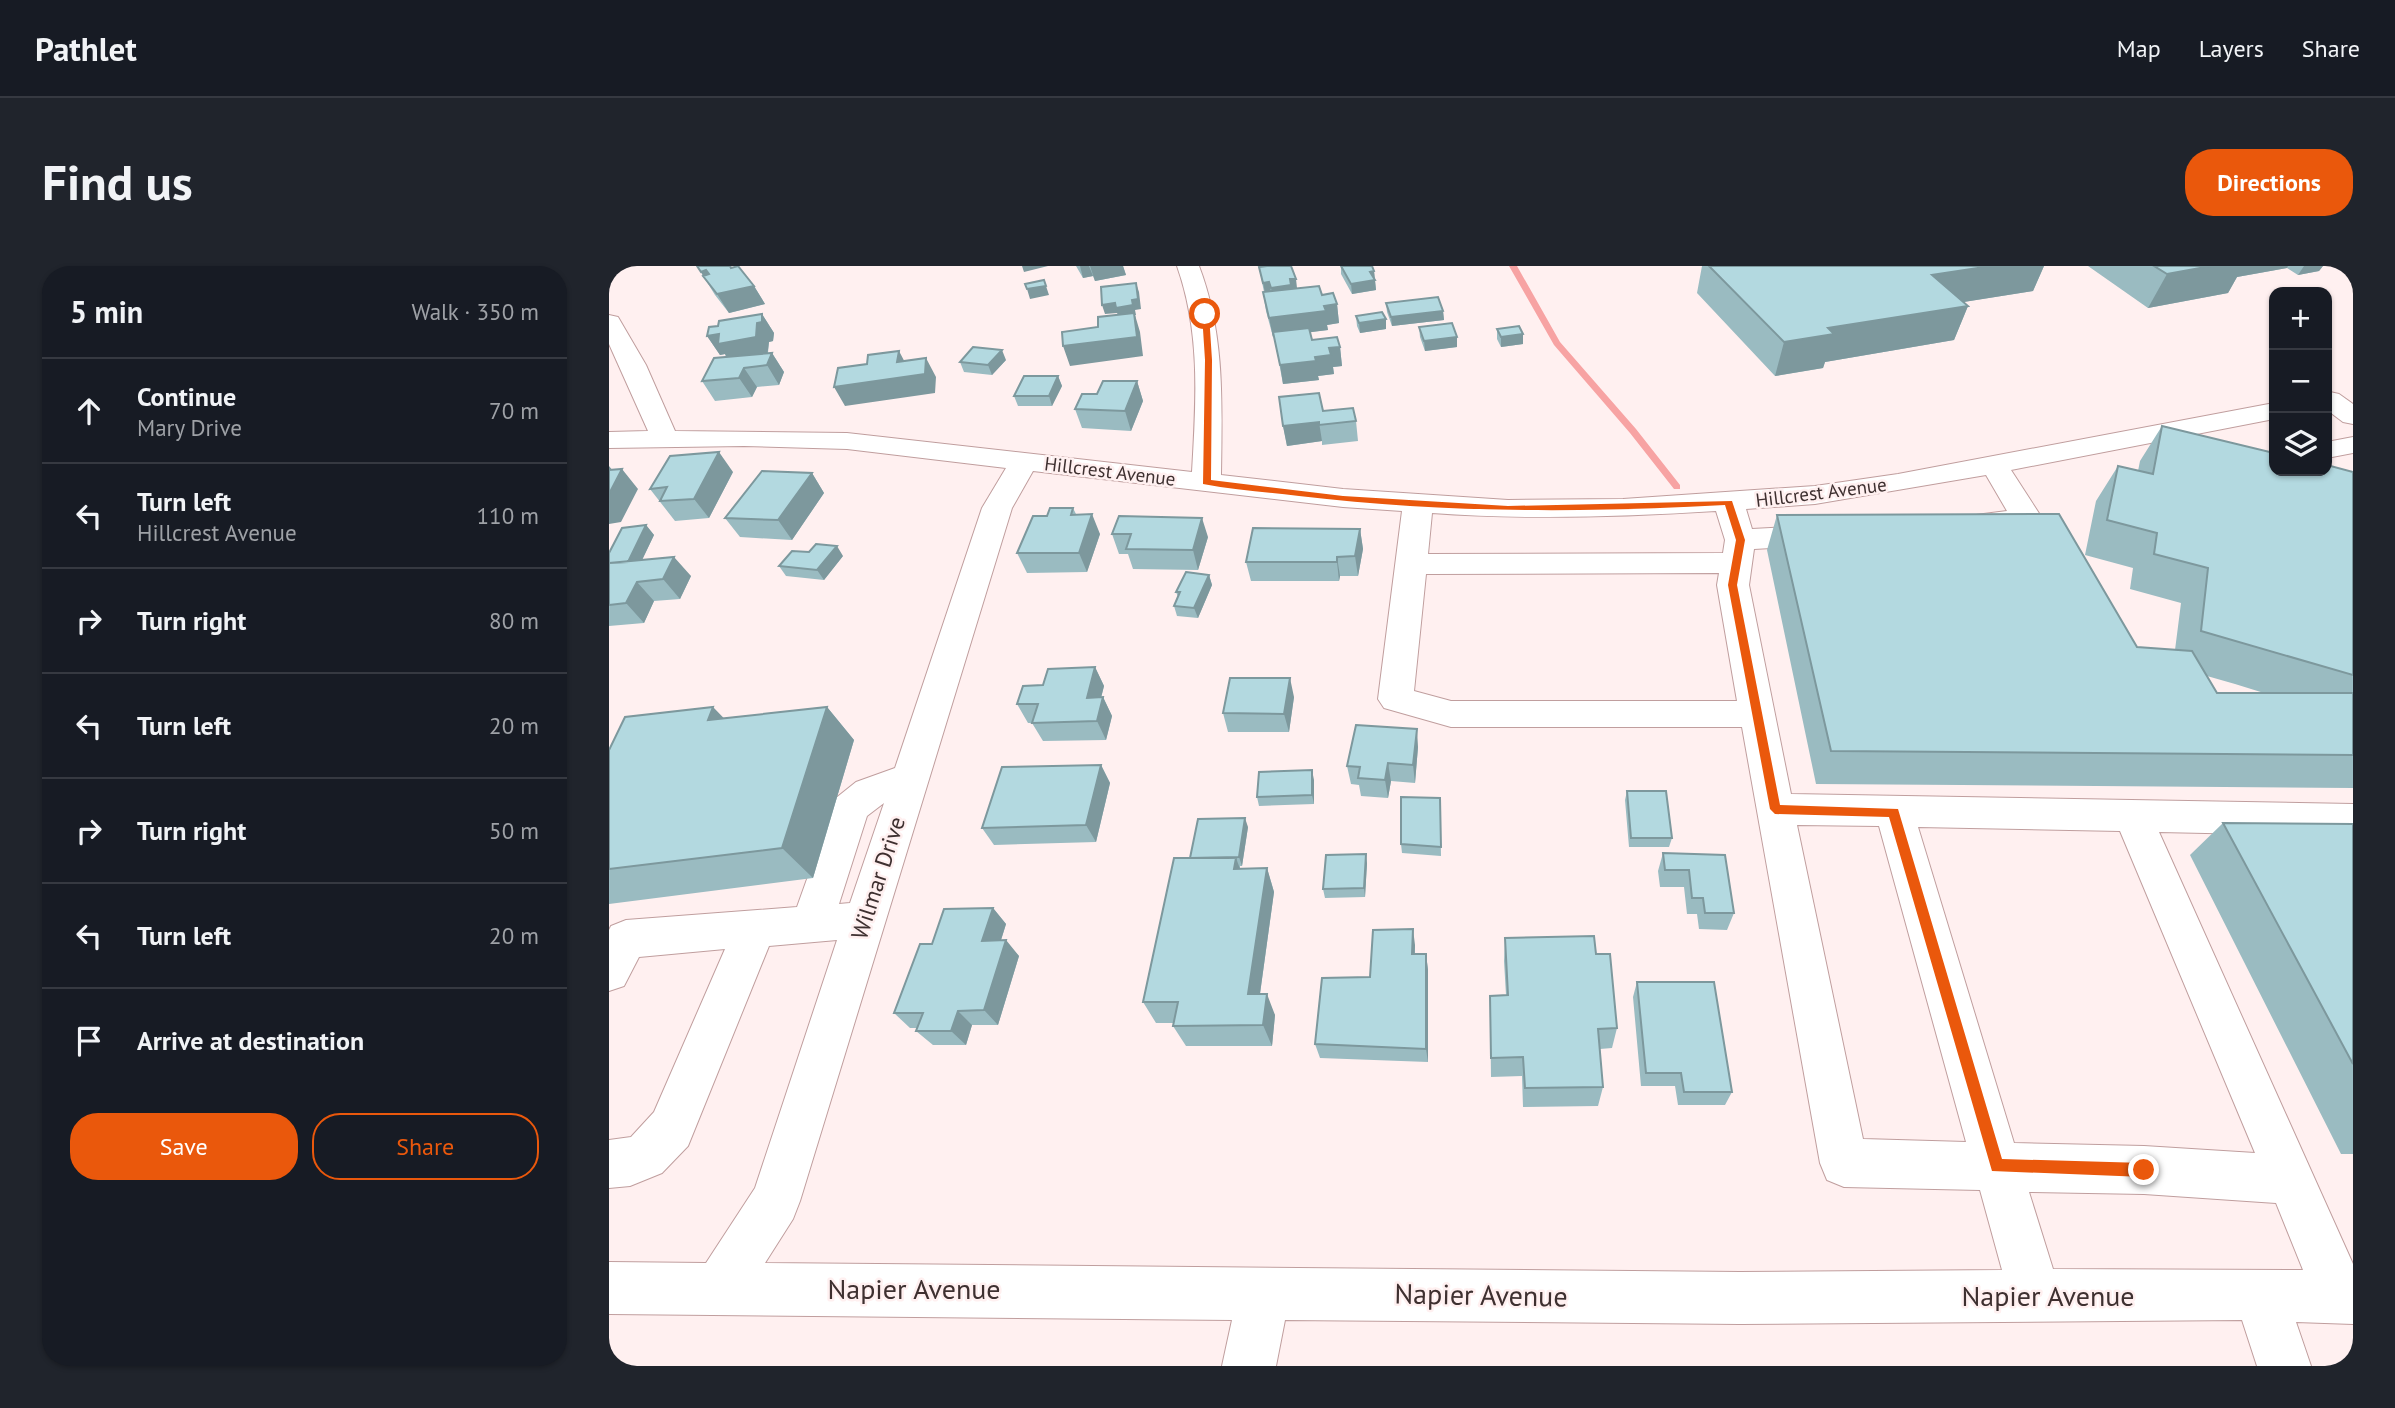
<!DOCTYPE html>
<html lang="en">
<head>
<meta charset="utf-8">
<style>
	body { margin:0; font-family:"PT Sans",sans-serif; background:#20242c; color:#f1f3f6 }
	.controls { position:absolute; right:21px; top:21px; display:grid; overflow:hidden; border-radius:14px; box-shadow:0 2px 5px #0004 }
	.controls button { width:63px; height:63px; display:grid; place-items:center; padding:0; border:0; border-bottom:2px solid #363941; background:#171b24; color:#f1f3f6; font:35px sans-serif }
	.stop { position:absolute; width:21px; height:21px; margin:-16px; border:5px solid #ea580c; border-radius:50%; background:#fff }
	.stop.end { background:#ea580c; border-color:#fff; box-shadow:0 2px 7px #0008 }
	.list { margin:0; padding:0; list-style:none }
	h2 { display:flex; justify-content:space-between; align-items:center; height:91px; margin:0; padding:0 28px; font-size:30px }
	h2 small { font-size:23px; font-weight:400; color:#9ea1a6 }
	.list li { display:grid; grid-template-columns:46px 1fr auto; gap:21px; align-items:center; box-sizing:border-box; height:105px; padding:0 28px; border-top:2px solid #363941 }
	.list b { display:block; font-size:26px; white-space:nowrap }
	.list p { margin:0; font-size:23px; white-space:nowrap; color:#9ea1a6 }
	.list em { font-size:23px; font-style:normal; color:#9ea1a6 }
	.actions { display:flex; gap:14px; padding:21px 28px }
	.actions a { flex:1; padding:16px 0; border:2px solid #ea580c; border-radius:28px; text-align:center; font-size:24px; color:#ea580c }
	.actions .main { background:#ea580c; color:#fff }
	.icon { flex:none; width:38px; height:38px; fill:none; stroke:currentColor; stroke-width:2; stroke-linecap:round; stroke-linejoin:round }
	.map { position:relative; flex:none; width:1744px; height:1100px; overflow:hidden; border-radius:28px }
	header { display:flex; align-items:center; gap:42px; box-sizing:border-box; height:98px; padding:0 35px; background:#171b24; border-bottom:2px solid #363941 }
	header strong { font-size:33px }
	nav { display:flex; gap:38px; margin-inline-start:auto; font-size:24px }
	.intro { display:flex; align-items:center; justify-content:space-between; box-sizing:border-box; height:168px; padding:0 42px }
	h1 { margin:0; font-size:49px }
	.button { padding:18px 32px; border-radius:28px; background:#ea580c; color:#fff; font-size:24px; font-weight:700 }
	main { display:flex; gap:42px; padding:0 42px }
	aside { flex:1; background:#171b24; border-radius:28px; box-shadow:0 2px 5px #0004 }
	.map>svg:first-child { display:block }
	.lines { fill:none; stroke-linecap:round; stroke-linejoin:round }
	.stream { fill:#f7a3a3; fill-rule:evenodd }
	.minor-casing { stroke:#c09e9e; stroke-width:2 }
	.minor { fill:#fff; fill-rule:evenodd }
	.wall { fill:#9abbc1; fill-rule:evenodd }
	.shaded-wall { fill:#7d989d }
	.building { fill:#b3d9e0; stroke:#7d989d; stroke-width:2 }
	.route { fill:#ea580c }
	.labels { text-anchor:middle; stroke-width:5; stroke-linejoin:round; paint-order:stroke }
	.far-street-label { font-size:19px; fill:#3e3030; stroke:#fff0f0 }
	.street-label { font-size:23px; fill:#3e3030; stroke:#fff0f0 }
	.near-street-label { font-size:28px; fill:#3e3030; stroke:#fff0f0 }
</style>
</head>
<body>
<header>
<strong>Pathlet</strong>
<nav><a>Map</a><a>Layers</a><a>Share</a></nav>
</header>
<div class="intro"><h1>Find us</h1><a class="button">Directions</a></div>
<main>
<aside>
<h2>5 min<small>Walk · 350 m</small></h2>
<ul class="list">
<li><svg class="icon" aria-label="ahead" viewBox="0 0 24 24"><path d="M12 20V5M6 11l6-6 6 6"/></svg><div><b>Continue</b><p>Mary Drive</p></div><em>70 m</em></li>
<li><svg class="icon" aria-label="left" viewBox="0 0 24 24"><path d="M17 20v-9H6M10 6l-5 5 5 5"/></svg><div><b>Turn left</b><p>Hillcrest Avenue</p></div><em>110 m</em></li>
<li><svg class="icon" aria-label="right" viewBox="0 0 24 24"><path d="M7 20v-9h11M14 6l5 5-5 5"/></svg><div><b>Turn right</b></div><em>80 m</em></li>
<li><svg class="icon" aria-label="left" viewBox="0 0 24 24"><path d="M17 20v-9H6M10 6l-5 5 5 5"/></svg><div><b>Turn left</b></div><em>20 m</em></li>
<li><svg class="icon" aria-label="right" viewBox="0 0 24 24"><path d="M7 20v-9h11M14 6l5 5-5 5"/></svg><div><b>Turn right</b></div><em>50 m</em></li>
<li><svg class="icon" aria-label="left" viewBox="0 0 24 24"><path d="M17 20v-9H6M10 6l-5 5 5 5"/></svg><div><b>Turn left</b></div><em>20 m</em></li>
<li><svg class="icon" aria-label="arrive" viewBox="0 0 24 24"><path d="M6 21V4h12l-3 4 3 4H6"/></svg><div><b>Arrive at destination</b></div></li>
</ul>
<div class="actions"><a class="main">Save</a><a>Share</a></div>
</aside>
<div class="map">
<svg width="1744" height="1100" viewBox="0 0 1744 1100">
	<rect width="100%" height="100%" fill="#fff0f0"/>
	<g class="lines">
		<path class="stream" d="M900 0H908L951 76 1027 163 1071 219V223H1065L1021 167 945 79Z"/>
		<defs>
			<path id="minor" d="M568 0H590C616 68 613 137 612 209L734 223 899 234 1014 233 1206 220 1289 208 1665 137V153L1402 204 1433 252 1429 259C1408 264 1380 269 1359 264L1355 257 1359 250 1398 245 1377 209 1206 238 1137 243 1143 263 1212 259 1223 262 1227 269 1223 276 1212 279 1145 283 1140 319 1182 528 1744 538V570L1550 566 1744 998V1058L1687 1056 1702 1100H1648L1633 1054 1131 1058 676 1054 667 1100H613L623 1054 0 1048V996L97 997 146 922 228 674 160 680 79 880 53 907 21 920 0 922V874L22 871 45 846 116 683 30 691 15 720 0 725V664L2 660 17 654 188 641 227 532 247 516 286 502 373 242 397 202 238 183 135 180 0 182V166L39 165 0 78V49L9 51 37 99 66 165 238 167 583 206C587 135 592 68 568 0ZM424 205 734 241 793 245 769 433 775 442 842 461H1133L1211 897 1218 914 1235 921 1371 924 1393 1004 1131 1006 156 997 184 953 191 935 403 242ZM1107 245 1116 274 1114 287 819 288 823 247C918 254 1012 251 1107 245ZM1110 307 1108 319 1128 435H842L805 425 817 308ZM275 537 241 637 230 638 258 550ZM1188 559 1270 560 1357 876 1254 873ZM1309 561 1511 565 1646 887 1535 880 1405 877ZM1420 926 1535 928 1667 937 1694 1004 1444 1003Z
				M1721 126 1730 128 1744 138V158L1734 156 1718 144V127Z
				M1744 171V187L1718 192V176Z"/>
		</defs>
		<use href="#minor" class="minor-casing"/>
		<use href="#minor" class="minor"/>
	</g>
	<path class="wall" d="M88 0 145 20 156 38 120 47 106 29Z
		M467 0H514L517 9 486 15 484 10 474 12Z
		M732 0 765 5 767 24 743 28 732 8Z
		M1093 0H1435L1424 25 1354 36 1359 40 1345 74 1216 96 1214 102 1166 110 1088 27Z
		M1479 0H1714L1710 5 1689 9 1678 2 1628 11 1619 27 1539 42Z
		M650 1 688 22 713 29 728 38 730 57 718 59 719 64 701 66 703 74 731 81 733 100 724 101 725 108 709 110 710 114 674 118 665 70 664 71 657 45 654 26H655Z
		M777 37 834 45 835 54 783 60 778 46Z
		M153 48 165 67 164 75 160 76 159 87H163L175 106 170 119 148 121 143 131 106 135 93 115 117 91 116 88 111 89 98 70 109 60Z
		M747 50 777 63 751 67 748 60Z
		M810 61 848 81 816 85 811 71Z
		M888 63 914 78 892 81 888 73Z
		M397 94 383 109 355 106 351 96Z
		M449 110 453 120 443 140H409L405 130Z
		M528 115 534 135 522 165 473 162 466 143 488 128Z
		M747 155 749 175 713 179V175L678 180 674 160Z
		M1553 160 1744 206V522L1207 518 1158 284 1168 249 1528 381 1566 384 1572 337 1521 323 1524 302 1476 289 1487 235 1509 200 1529 205 1531 195ZM1598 410 1626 418 1655 427H1608Z
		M124 206 100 252 66 255 41 223Z
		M203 207 215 227 183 274 131 271 116 252Z
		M464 242 467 248 491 268 478 306 418 307 408 287 438 250Z
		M37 259 45 269 33 294 82 310 71 333 45 335 35 357 0 360V287Z
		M751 263 754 283 749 310H731L730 315H642L637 296Z
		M503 268 599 271 589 304 524 303 519 288H510Z
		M234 290 215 314 177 310 170 300Z
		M600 309 603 319 589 352 568 350 565 340 569 331 567 326Z
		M486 401 495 420 492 432 494 431 503 450 497 474 434 475 423 457H419L408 438 434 419Z
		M685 431 680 466H619L614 447Z
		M218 441 245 474 204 612 0 638V484L115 452Z
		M809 481 806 517 782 515 779 532 752 530 750 519 742 518 738 500Z
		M492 499 501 517 487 576 385 579 373 562Z
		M705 514V538L650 540 648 531Z
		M1018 525 1063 572 1060 581H1020L1016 534Z
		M831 532 832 590 793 587 792 578Z
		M1614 557 1744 558V888H1732L1581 589Z
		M639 561 633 600H631V602H658L665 626 651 728 666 749 663 780H577L564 760 565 757H547L534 736 581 592Z
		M1054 587 1116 589 1125 647 1118 664 1090 663 1088 648H1078L1075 621H1051L1049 605Z
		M758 597 756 631 716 632 714 623Z
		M384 642 397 658 392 674 410 690 389 759H363L357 779H324L307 765 309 762H301L285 747 323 678Z
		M896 672 987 688 1008 762 1003 782 991 783 994 821 989 840 914 841 913 810 882 811 881 730 897 729 895 695Z
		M806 679V688H817L819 704V796L711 792 706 778 761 711Z
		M1028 716 1123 826 1116 839H1069L1066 820H1032L1024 731Z"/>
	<path class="shaded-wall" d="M413 0H439L415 6Z
		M471 0H480L484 10 474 12Z
		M481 0H514L517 9 486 15Z
		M1382 0H1435L1424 25 1311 43 1323 9Z
		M1602 0H1679L1678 2 1628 11 1619 27 1539 42 1558 8Z
		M1695 0H1714L1710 5 1689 9Z
		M97 4 109 23 96 13 92 6Z
		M765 5 767 24 743 28 742 18 761 6Z
		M681 13H687L688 22 664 32 662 22Z
		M435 14 440 29 421 33 418 23Z
		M660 16 662 26 656 27 654 17Z
		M527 17 530 26 532 43 526 44 527 49H526L531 66 534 90 461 100 454 80 510 51 508 47 496 48 493 39 523 34Z
		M145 20 156 38 120 47 108 28Z
		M728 38 730 57 718 59 719 64 664 71 660 52 715 40Z
		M1359 40 1345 74 1216 96 1214 102 1166 110 1175 76 1219 62Z
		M834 45 835 54 783 60 782 51Z
		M153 48 165 67 164 75 160 76 158 91 121 97 116 88 111 89 98 70 148 57Z
		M777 53V63L751 67 750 57Z
		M914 68V78L892 81V71Z
		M848 71V81L816 85 815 75Z
		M731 81 733 100 724 101 725 108 709 110 710 114 674 118 671 99 706 91 720 82Z
		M393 84 397 94 383 109 379 99Z
		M290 85 300 104 317 92 327 111 326 127 236 140 225 121 288 96Z
		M163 87 175 106 170 119 158 99Z
		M135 102 148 121 143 131 130 112Z
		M449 110 453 120 443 140 440 130Z
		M528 115 534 135 522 165 516 145Z
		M710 156 713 175 678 180 674 160Z
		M110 186 124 206 100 252 85 233Z
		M0 200 9 211 13 203 29 223 12 256 0 258Z
		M203 207 215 227 183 274 169 254Z
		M483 248 491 268 478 306 470 287Z
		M593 252 599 271 589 304 584 284Z
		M37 259 45 269 24 313 0 316Z
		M751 263 754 283 749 310 746 290Z
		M228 280 234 290 215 314 208 304Z
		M65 291 82 310 71 333 54 313Z
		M728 291 731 310 730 315 728 296Z
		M600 309 603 319 589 352 585 342Z
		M28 316 45 335 35 357 17 337Z
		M486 401 495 420 487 451 478 432Z
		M681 412 685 431 680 466 675 448Z
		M494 431 503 450 497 474 488 455Z
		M104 441 136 474 99 454Z
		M218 441 245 474 204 612 173 582Z
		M808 463 809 481 806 517 804 499Z
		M779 497 782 515 779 532 776 514Z
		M492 499 501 517 487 576 477 559Z
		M703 504 705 514V538L703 529Z
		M636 552 639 561 633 600 630 591Z
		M757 588 758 597 756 631 755 622Z
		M627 592 636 616 625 603Z
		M658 602 665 626 648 749 639 728Z
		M384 642 397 658 387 690 373 675Z
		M804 663 806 679 805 704 803 688Z
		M397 674 410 690 389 759 375 744Z
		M817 688 819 704V796L817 783Z
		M658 728 666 749 663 780 654 759Z
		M349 745 363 759 357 779 342 765Z"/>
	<path class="building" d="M88 0H121L122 2 129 0 145 20 108 28 94 10 100 8 97 4 92 6Z
		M658 0H682L687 13H681L682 19 662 22 660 16 654 17 650 1Z
		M732 0H763L765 5 761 6 766 14 742 18Z
		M1100 0H1382L1323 9 1359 40 1219 62 1225 68 1175 76Z
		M1545 0H1602L1558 8Z
		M435 14 437 20 418 23 416 18Z
		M527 17 529 33 523 34 524 39 507 42 506 37 493 39 492 21Z
		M710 20 713 29 724 27 728 38 715 40 717 45 660 52 654 26Z
		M829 31 834 45 782 51 777 37Z
		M773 46 777 53 750 57 747 50Z
		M525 47 528 71 454 80 453 66 489 61V51Z
		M153 48V56L148 57 147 71 109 78 110 68 98 70 100 61 109 60 110 55Z
		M843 57 848 71 815 75 810 61Z
		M910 60 914 68 892 71 888 63Z
		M700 62 703 74 728 71 731 81 720 82 722 89 706 91 707 95 671 99 664 66Z
		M364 81 393 84 379 99 351 96Z
		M290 85 288 96 317 92 316 108 225 121 229 102 258 98 259 89Z
		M163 87 158 99 135 102 130 112 93 115 105 92Z
		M415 110H449L440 130H405Z
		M494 115H528L516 145 466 143 473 128H488Z
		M710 127 714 145 744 142 747 155 710 159V156L674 160 670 131Z
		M1553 160 1665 187V205H1718V199L1744 206V409L1592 365 1599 302 1545 288 1548 267 1498 254 1509 200 1544 208Z
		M110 186 85 233 51 235 58 221 41 223 61 190Z
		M13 203 0 228V204Z
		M153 205 203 207 169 254 116 252Z
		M441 242H464L462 249 483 248 470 287H408L424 250H438Z
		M1450 248 1528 381 1583 385 1608 427H1744V489L1222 485 1168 249Z
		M510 250 593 252 584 284 517 283 522 268H503Z
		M37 259 19 296 0 297V287L13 262Z
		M644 262 751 263 746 290 728 291V296H637Z
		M207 278 228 280 208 304 170 300 183 285 200 286Z
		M65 291 54 313 28 316 17 337 0 339V297Z
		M577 306 600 309 585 342 565 340 571 326H567Z
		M486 401 478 432 494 431 488 455 423 457 429 438H408L414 420 434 419 439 403Z
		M621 412H681L675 448 614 447Z
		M104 441 99 454 218 441 173 582 0 603V484L16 451Z
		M747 459 808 463 804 499 779 497 776 514 749 512 751 501 738 500Z
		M492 499 477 559 373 562 393 501Z
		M703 504V529L648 531 650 506Z
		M1018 525H1057L1063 572H1022Z
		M792 531 831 532 832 581 792 578Z
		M636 552 630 591 581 592 589 553Z
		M1614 557 1744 558V798Z
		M1054 587 1116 589 1125 647H1096L1094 632H1083L1080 604H1056Z
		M757 588 755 622 714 623 717 589Z
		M565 592H627L625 603 658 602 639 728H658L654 759 564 760 569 736H534Z
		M384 642 373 675 397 674 375 744 349 745 342 765H307L314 747H285L311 678H323L335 643Z
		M804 663 803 688H817V783L706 778 713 712 761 711 764 664Z
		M985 670 987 688H1001L1008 762 989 763 994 821 916 822 914 791 882 792 881 730 899 729 896 672Z
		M1028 716H1105L1123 826H1075L1072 807H1037Z"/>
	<path class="route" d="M596 46 600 48 603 94 602 214 734 230 899 240 1123 235 1136 274 1128 319 1171 539 1289 543 1393 893 1535 897 1540 899 1542 904 1540 909 1535 911 1383 905 1280 551 1166 548 1161 543 1119 319 1127 274 1116 239C974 247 832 247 690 230 658 226 626 224 594 218L596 94 593 48Z"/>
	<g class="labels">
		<g class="far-street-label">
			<text transform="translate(501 205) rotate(7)" y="7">Hillcrest Avenue</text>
			<text transform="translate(1212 226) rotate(-7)" y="7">Hillcrest Avenue</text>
		</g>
		<g class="street-label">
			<text transform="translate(269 612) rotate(-72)" y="8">Wilmar Drive</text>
		</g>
		<g class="near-street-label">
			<text x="305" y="1033">Napier Avenue</text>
			<text transform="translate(872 1029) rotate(1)" y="10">Napier Avenue</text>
			<text x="1439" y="1040">Napier Avenue</text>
		</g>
	</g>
</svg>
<div class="controls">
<button>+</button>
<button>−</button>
<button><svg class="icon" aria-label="layers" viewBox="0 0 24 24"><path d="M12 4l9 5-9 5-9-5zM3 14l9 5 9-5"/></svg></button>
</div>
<div class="stop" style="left:596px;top:48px"></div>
<div class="stop end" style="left:1535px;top:904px"></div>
</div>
</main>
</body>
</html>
